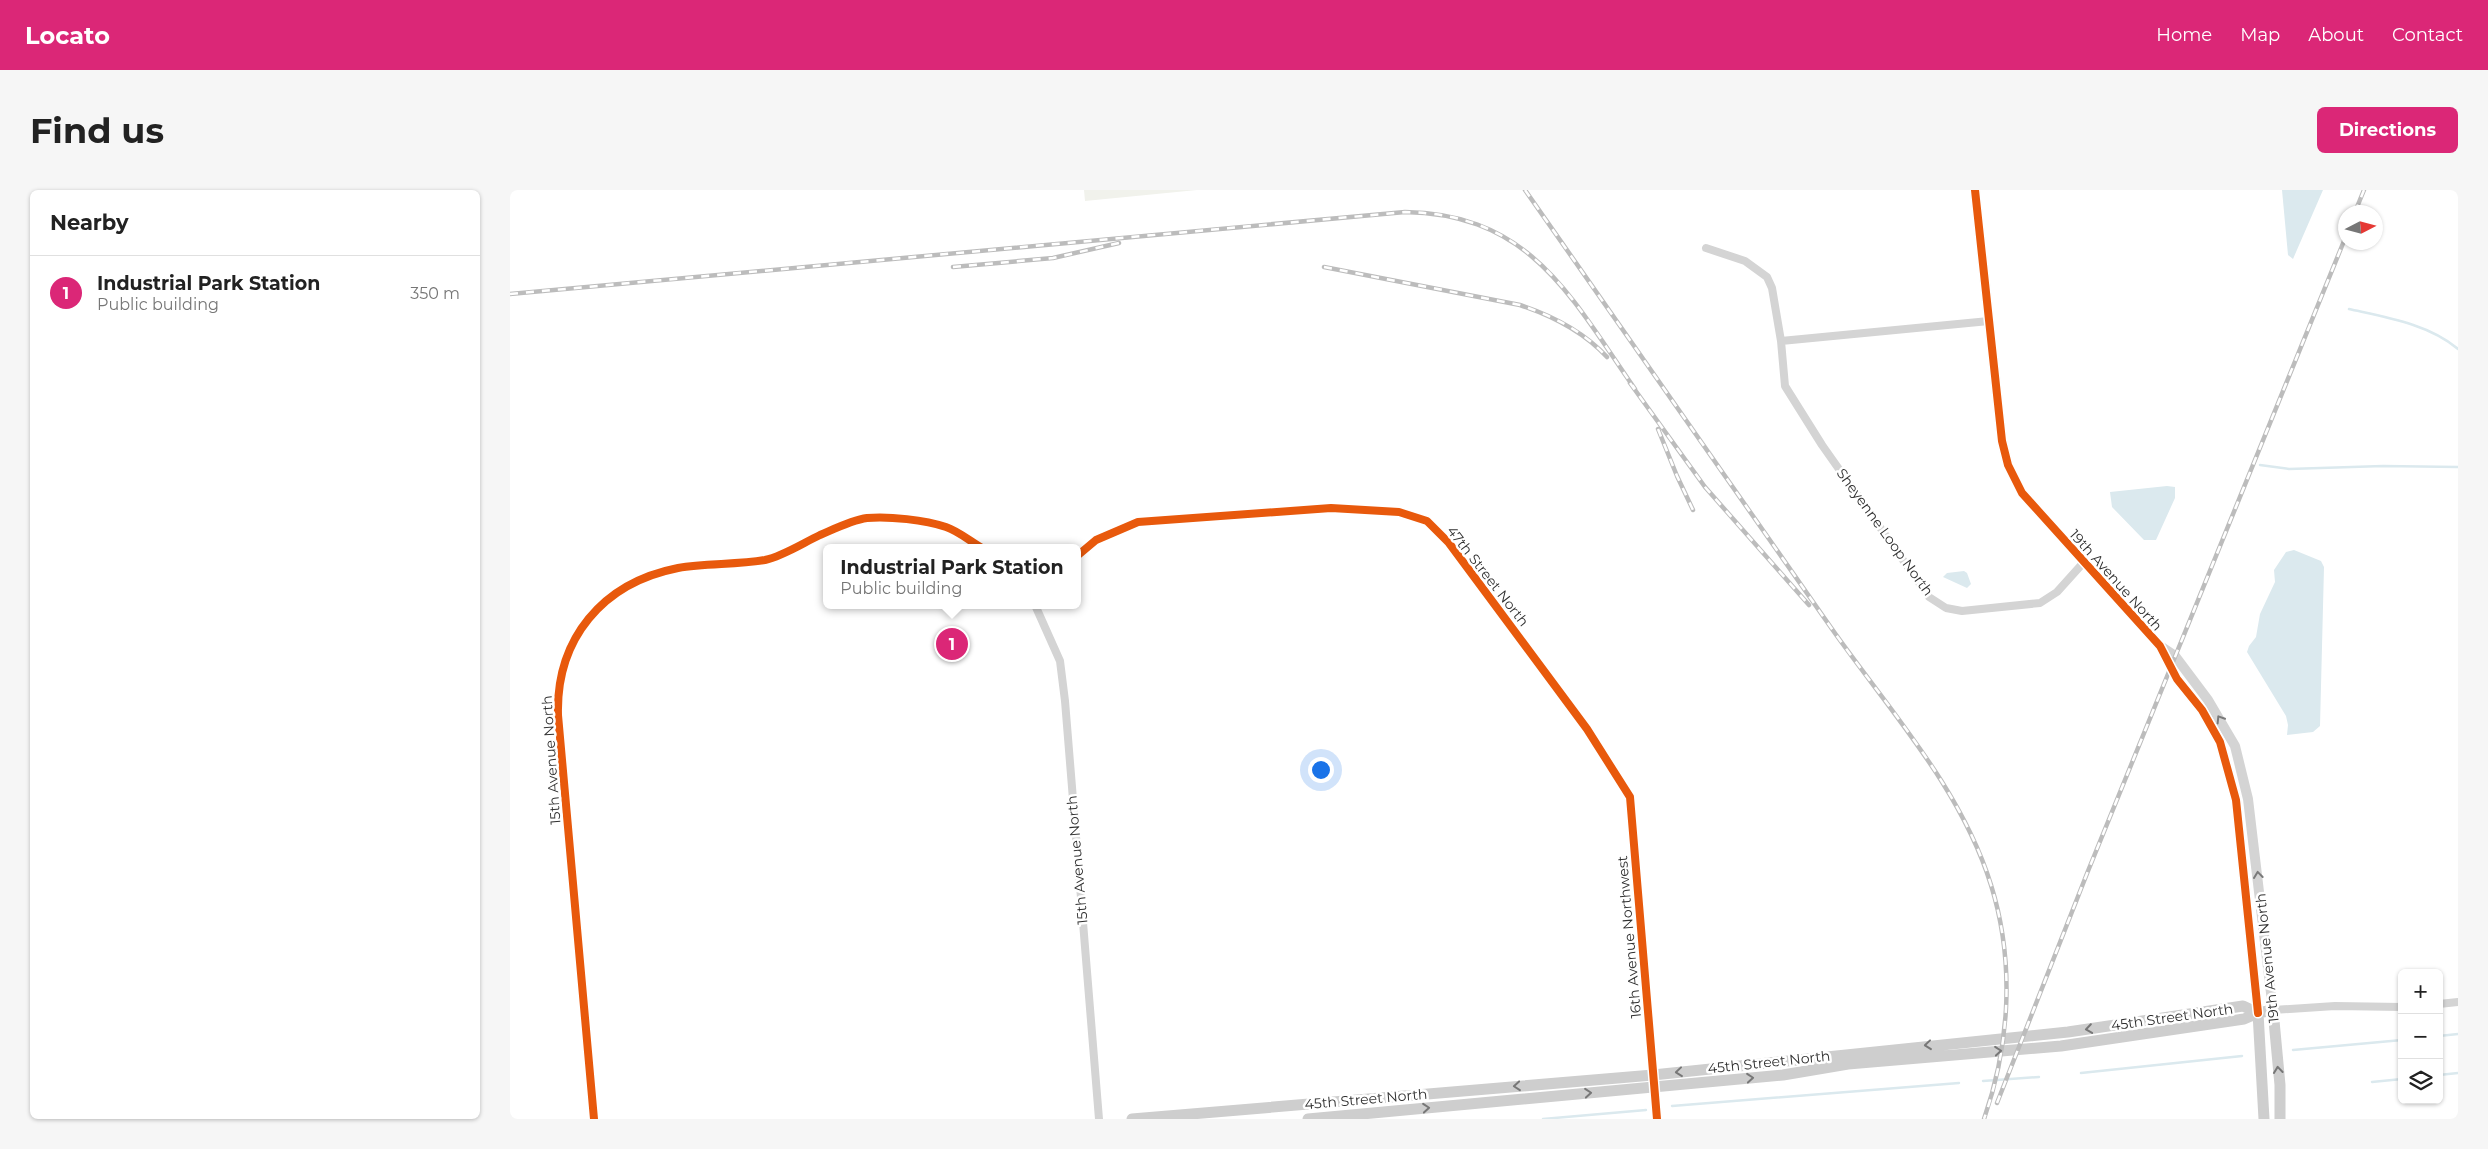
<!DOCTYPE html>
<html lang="en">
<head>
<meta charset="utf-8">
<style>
	body { margin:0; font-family:Montserrat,sans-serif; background:#f6f6f6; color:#222 }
	.controls { position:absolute; right:15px; bottom:15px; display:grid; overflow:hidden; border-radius:8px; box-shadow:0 1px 4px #0004 }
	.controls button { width:45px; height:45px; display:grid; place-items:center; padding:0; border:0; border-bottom:1px solid #e0e0e0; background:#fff; color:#222; font:25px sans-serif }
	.compass { position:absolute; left:1828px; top:15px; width:45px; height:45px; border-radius:50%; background:#fff; box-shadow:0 1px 4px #0004; rotate:84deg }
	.you { position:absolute; left:810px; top:579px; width:18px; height:18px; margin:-12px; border:4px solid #fff; border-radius:50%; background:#1a73e8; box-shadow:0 0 0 8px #1a73e833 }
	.badge { display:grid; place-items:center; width:32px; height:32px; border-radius:50%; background:#db2777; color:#fff; font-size:16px; font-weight:700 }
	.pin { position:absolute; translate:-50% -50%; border:2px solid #fff; box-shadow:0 1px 5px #0006 }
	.popup { position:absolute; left:313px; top:354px; width:258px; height:65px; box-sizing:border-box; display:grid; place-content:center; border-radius:8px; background:#fff; filter:drop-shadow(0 1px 4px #0005); font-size:16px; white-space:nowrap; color:#767676 }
	.popup b { font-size:19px; color:#222 }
	.popup::after { content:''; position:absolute; left:50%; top:100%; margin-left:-10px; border:10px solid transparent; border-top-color:#fff }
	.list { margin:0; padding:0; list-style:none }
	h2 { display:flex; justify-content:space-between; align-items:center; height:65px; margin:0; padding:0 20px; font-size:21px }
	h2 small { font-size:16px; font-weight:400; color:#767676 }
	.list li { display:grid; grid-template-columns:32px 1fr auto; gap:15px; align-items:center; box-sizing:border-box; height:75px; padding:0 20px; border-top:1px solid #e0e0e0 }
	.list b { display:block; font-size:19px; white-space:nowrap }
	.list p { margin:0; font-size:16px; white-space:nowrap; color:#767676 }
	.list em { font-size:16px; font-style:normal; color:#767676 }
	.icon { flex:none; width:28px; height:28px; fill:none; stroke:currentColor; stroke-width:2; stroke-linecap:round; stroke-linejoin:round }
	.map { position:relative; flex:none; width:1948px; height:929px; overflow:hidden; border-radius:8px }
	header { display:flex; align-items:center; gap:30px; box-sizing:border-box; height:70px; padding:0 25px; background:#db2777; color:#fff }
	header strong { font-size:24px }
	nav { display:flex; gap:28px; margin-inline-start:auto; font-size:18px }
	.intro { display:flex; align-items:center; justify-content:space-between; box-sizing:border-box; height:120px; padding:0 30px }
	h1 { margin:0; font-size:35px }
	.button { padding:12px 22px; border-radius:8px; background:#db2777; color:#fff; font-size:18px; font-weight:700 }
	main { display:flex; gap:30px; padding:0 30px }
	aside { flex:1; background:#fff; border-radius:8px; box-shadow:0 1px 4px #0004 }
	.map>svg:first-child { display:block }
	.green { fill:#f1f2ec }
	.water { fill:#dbe9ee }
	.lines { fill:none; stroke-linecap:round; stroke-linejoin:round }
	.stream { stroke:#dbe9ee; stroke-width:2.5 }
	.minor { stroke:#d4d4d4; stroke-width:8 }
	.tertiary { stroke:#d4d4d4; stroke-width:10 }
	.secondary { stroke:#cecece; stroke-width:11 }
	.rail-casing { stroke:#bcbcbc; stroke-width:4.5 }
	.rail { stroke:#fff; stroke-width:2.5; stroke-dasharray:8; stroke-linecap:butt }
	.cycleway-casing { stroke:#fff; stroke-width:11 }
	.cycleway { stroke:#e8590c; stroke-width:8 }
	.oneway { stroke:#7a7a7a }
	.oneway2 { stroke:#777 }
	.labels { text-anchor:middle; stroke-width:5; stroke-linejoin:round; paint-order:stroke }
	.street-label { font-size:14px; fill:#303030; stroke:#fff }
</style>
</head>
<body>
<header>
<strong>Locato</strong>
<nav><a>Home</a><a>Map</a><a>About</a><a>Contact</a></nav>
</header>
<div class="intro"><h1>Find us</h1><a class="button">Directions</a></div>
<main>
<aside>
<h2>Nearby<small></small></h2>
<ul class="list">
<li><span class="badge">1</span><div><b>Industrial Park Station</b><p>Public building</p></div><em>350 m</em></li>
</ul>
</aside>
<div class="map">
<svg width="1948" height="929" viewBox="0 0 1948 929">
	<rect width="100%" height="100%" fill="#fff"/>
	<path class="green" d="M574 0H687L575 11Z"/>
	<path class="water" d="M1772 0H1813L1783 69 1778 65Z
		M1657 296 1665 297V308L1646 350H1634L1602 317 1600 302Z
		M1784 360 1811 371 1814 377 1810 536 1803 542 1777 545 1778 535 1776 526 1737 462 1739 456 1746 447 1750 424 1765 392 1764 380 1776 362Z
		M1454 381 1457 383 1461 394 1457 398 1433 387 1437 383Z"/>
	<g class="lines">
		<path class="stream" d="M1839 119C1875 127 1919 134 1948 159
			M1750 275 1779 279 1873 276 1948 277
			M1929 846 1948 844
			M1783 860 1892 850
			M1571 883 1732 866
			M1929 885 1948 883
			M1473 891 1529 887
			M1862 892 1892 889
			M1162 916 1449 893
			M1033 929 1136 920"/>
		<path class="minor" d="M1196 58 1235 71 1257 87 1262 98 1271 151 1275 196 1312 255 1419 407 1436 418 1452 421 1530 413 1547 402 1574 372
			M1271 151 1479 131
			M567 366 586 350 628 332 821 318 889 322 917 331 939 353 1077 539 1120 607 1147 929
			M525 415 550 471 555 511 589 929
			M1929 814 1948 812
			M1763 820 1825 816 1892 817
			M84 929 48 525C46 449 92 393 168 378 196 373 226 375 255 370 273 366 293 353 310 345 324 339 342 330 357 328 379 326 415 330 436 337 448 341 460 351 472 358"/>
		<path class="tertiary" d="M1465 0 1492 251 1498 275 1512 303 1650 456 1667 489 1692 520 1710 552 1726 610 1748 823
			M1650 456 1665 466 1698 510 1725 556 1738 609 1763 820"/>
		<path class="secondary" d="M1748 823 1754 929
			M622 929 1143 885 1558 842 1733 816 1748 823
			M798 929 1273 885 1338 874 1551 856 1734 829 1748 823 1763 820 1770 895V929"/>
		<defs>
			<path id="rail" d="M1015 0C1117 146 1220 293 1322 439 1379 520 1451 598 1481 695 1505 772 1500 854 1474 929
				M1845 22 1854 0
				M443 77 543 68 609 53
				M814 77 1010 115C1043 126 1073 141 1097 167
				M0 104 895 22C1021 24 1061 107 1125 199
				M1120 193 1195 297 1299 415
				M1148 239 1167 286 1183 320
				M1487 913 1578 681 1836 46"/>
		</defs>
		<use href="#rail" class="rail-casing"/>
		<use href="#rail" class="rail"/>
		<defs>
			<path id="cycleway" d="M1465 0 1492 251 1498 275 1512 303 1650 456 1667 489 1692 520 1710 552 1726 610 1748 823
				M567 366 586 350 628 332 821 318 889 322 917 331 939 353 1077 539 1120 607 1147 929
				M84 929 48 525C46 449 92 393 168 378 196 373 226 375 255 370 273 366 293 353 310 345 324 339 342 330 357 328 379 326 415 330 436 337 448 341 460 351 472 358"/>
		</defs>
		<use href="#cycleway" class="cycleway-casing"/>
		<use href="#cycleway" class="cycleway"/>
	</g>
	<defs><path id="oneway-chevron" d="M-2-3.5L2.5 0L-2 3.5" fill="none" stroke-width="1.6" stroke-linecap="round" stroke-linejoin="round" transform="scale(1.25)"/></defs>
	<g class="oneway">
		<use href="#oneway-chevron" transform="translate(1710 529) rotate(-122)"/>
		<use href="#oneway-chevron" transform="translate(1748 685) rotate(-97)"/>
	</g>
	<g class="oneway2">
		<use href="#oneway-chevron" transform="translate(1579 839) rotate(172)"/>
		<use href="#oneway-chevron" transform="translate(1418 855) rotate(174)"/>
		<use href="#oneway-chevron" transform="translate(1488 861) rotate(-5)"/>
		<use href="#oneway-chevron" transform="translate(1768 880) rotate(-96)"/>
		<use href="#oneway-chevron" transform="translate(1169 882) rotate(174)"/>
		<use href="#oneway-chevron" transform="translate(1240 888) rotate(-5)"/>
		<use href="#oneway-chevron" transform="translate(1007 896) rotate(175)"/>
		<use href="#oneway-chevron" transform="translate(1078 903) rotate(-5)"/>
		<use href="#oneway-chevron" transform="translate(916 918) rotate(-5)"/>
	</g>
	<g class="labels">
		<g class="street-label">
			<text transform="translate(1375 342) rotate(54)" y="5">Sheyenne Loop North</text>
			<text transform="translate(978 386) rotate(52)" y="5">47th Street North</text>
			<text transform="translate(1606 390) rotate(48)" y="5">19th Avenue North</text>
			<text transform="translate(41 570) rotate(-94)" y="5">15th Avenue North</text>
			<text transform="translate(567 670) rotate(-95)" y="5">15th Avenue North</text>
			<text transform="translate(1119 747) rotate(-95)" y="5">16th Avenue Northwest</text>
			<text transform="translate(1757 768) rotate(-96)" y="5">19th Avenue North</text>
			<text transform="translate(1662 827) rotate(-8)" y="5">45th Street North</text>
			<text transform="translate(1259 872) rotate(-6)" y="5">45th Street North</text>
			<text transform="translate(856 909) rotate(-5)" y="5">45th Street North</text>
		</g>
	</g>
</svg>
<div class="controls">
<button>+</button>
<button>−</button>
<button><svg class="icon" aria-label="layers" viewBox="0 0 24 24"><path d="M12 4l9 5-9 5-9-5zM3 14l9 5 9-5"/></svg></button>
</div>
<svg class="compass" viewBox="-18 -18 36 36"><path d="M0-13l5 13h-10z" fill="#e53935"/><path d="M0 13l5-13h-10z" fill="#767676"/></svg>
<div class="you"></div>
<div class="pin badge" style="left:442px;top:454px">1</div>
<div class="popup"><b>Industrial Park Station</b>Public building</div>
</div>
</main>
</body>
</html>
